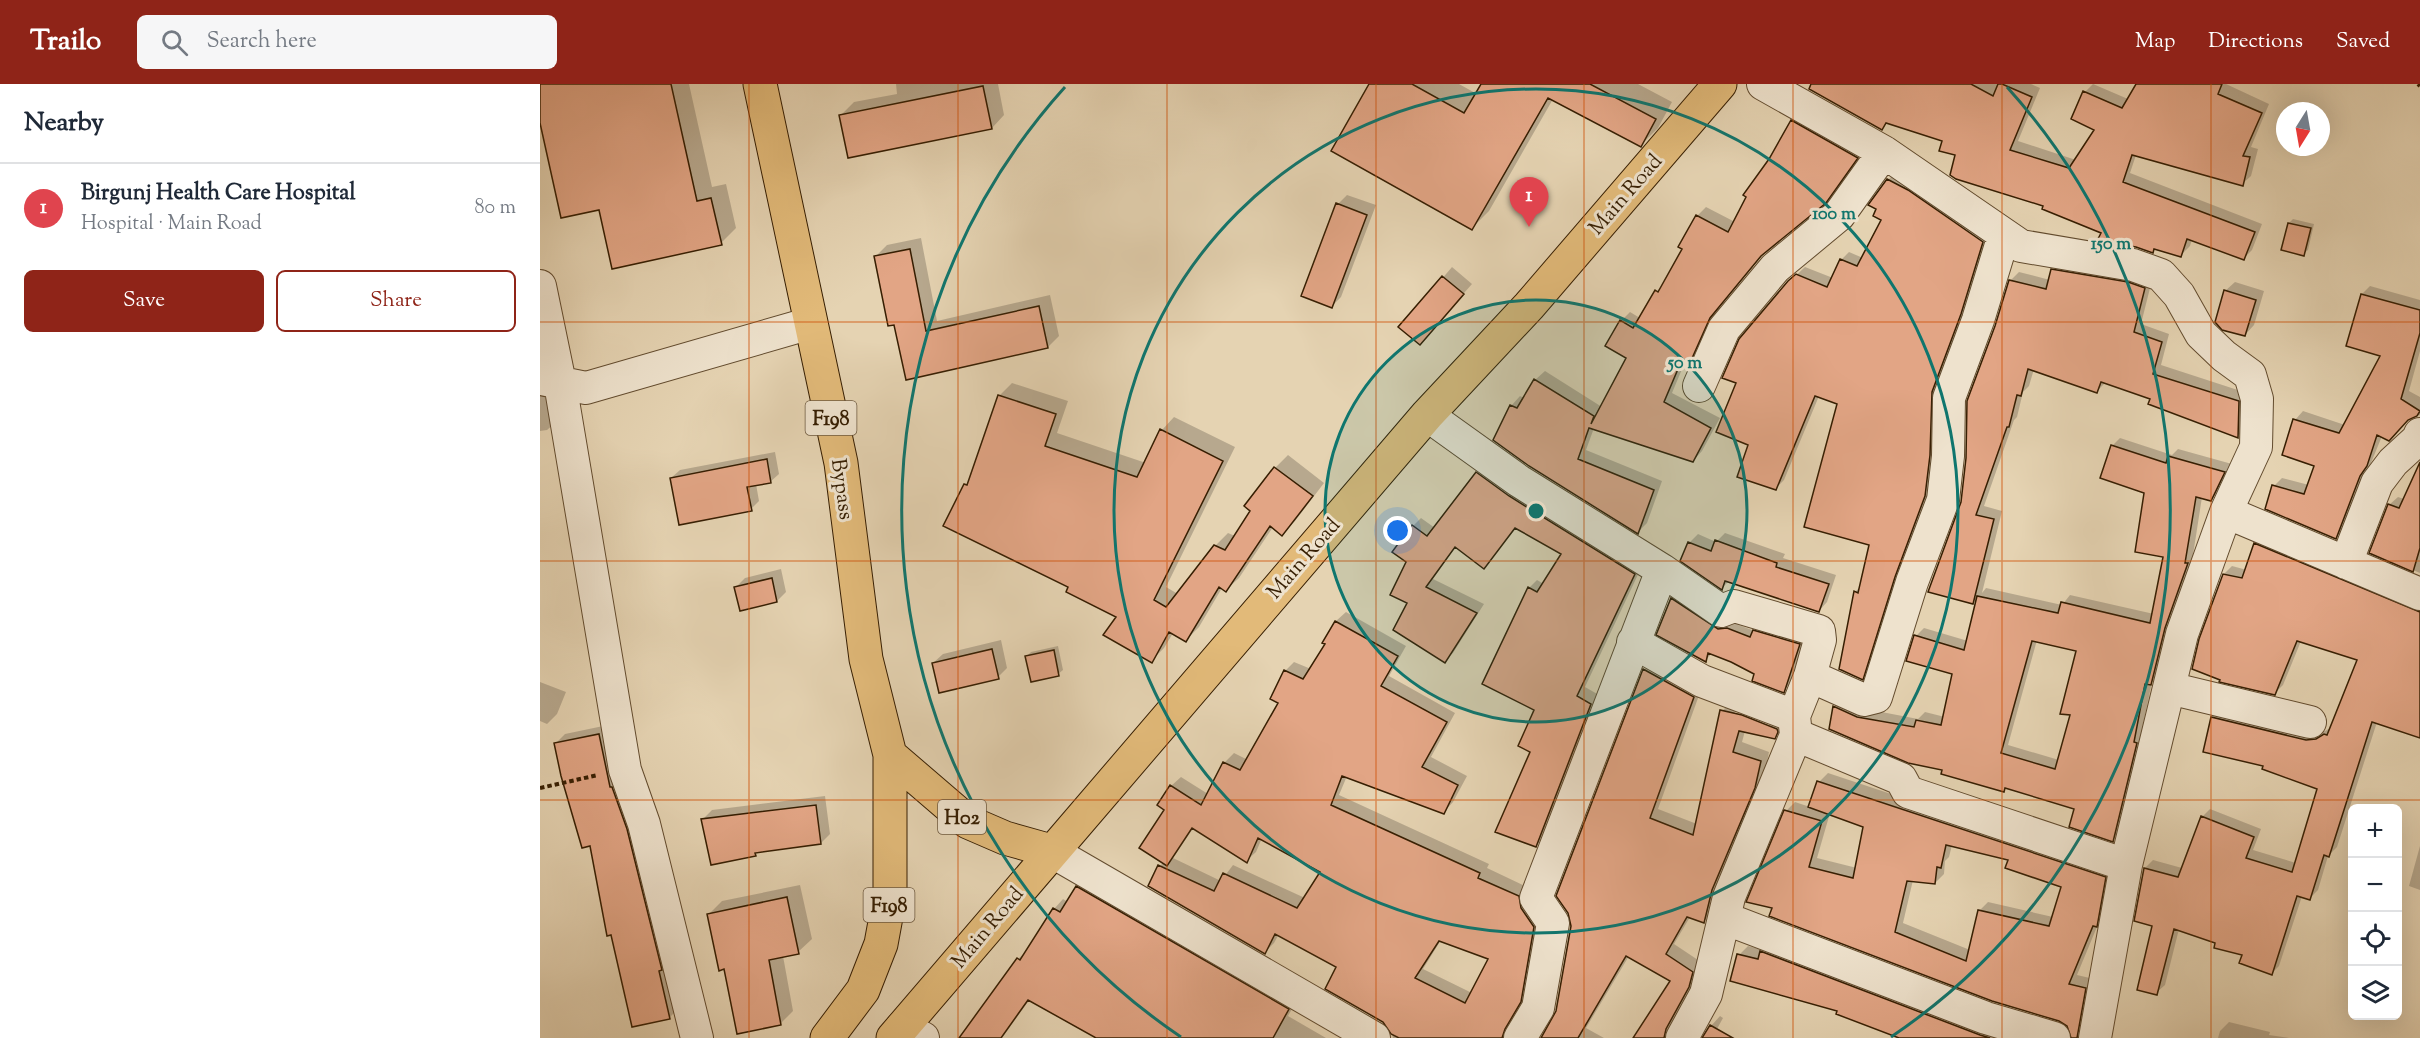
<!DOCTYPE html>
<html lang="en">
<head>
<meta charset="utf-8">
<style>
	body { margin:0; font-family:"Sorts Mill Goudy",serif; background:#f6f6f7; color:#1f2937 }
	.controls { position:absolute; right:18px; bottom:18px; display:grid; overflow:hidden; border-radius:9px; box-shadow:0 6px 24px #0002 }
	.controls button { width:54px; height:54px; display:grid; place-items:center; padding:0; border:0; border-bottom:2px solid #e0e1e3; background:#fff; color:#1f2937; font:30px sans-serif }
	.compass { position:absolute; left:1736px; top:18px; width:54px; height:54px; border-radius:50%; background:#fff; box-shadow:0 6px 24px #0002; rotate:191deg }
	.you { position:absolute; left:858px; top:447px; width:21px; height:21px; margin:-15px; border:4px solid #fff; border-radius:50%; background:#1a73e8; box-shadow:0 0 0 9px #1a73e833 }
	.badge { display:grid; place-items:center; width:39px; height:39px; border-radius:50%; background:#8f2418; color:#fff; font-size:20px; font-weight:700 }
	.pin { position:absolute; translate:-50% -50px; filter:drop-shadow(0 2px 3px #0008) }
	.pin::after { content:''; position:absolute; top:32px; width:21px; height:18px; background:inherit; clip-path:polygon(0 0,100% 0,50% 100%) }
	.list { margin:0; padding:0; list-style:none }
	h2 { display:flex; justify-content:space-between; align-items:center; height:78px; margin:0; padding:0 24px; font-size:26px }
	h2 small { font-size:20px; font-weight:400; color:#747a83 }
	.list li { display:grid; grid-template-columns:39px 1fr auto; gap:18px; align-items:center; box-sizing:border-box; height:90px; padding:0 24px; border-top:2px solid #e0e1e3 }
	.list b { display:block; font-size:22px; white-space:nowrap }
	.list p { margin:0; font-size:20px; white-space:nowrap; color:#747a83 }
	.list em { font-size:20px; font-style:normal; color:#747a83 }
	.actions { display:flex; gap:12px; padding:18px 24px }
	.actions a { flex:1; padding:14px 0; border:2px solid #8f2418; border-radius:9px; text-align:center; font-size:21px; color:#8f2418 }
	.actions .main { background:#8f2418; color:#fff }
	.icon { flex:none; width:33px; height:33px; fill:none; stroke:currentColor; stroke-width:2; stroke-linecap:round; stroke-linejoin:round }
	.map { position:relative; flex:none; width:1880px; height:954px; overflow:hidden }
	header { display:flex; align-items:center; gap:36px; box-sizing:border-box; height:84px; padding:0 30px; background:#8f2418; color:#fff }
	header strong { font-size:28px }
	nav { display:flex; gap:33px; margin-inline-start:auto; font-size:21px }
	.search { width:420px; height:54px; background:#f6f6f7; display:flex; align-items:center; gap:15px; box-sizing:border-box; padding:0 21px; border-radius:9px; color:#747a83; font-size:22px }
	main { display:flex }
	aside { flex:1; background:#fff }
	.map>svg:first-child { display:block }
	.shadow { fill:#0003; fill-rule:evenodd }
	.building { fill:#e2a585; stroke:#361e02; stroke-width:1.5; fill-rule:evenodd }
	.lines { fill:none; stroke-linecap:round; stroke-linejoin:round }
	.minor-casing { stroke:#624b2e; stroke-width:34 }
	.primary-casing { stroke:#361e02; stroke-width:35 }
	.path { stroke:#361e02; stroke-width:4; stroke-dasharray:4.5 3; stroke-linecap:butt }
	.minor { stroke:#eee2cd; stroke-width:32 }
	.primary { stroke:#e2ba79; stroke-width:33 }
	.grid { fill:none; stroke:#cd500a; stroke-width:1.5; stroke-opacity:0.55 }
	.ring { fill:none; stroke:#0f766e; stroke-width:3 }
	.labels { text-anchor:middle; stroke-width:6; stroke-linejoin:round; paint-order:stroke }
	.shield { fill:#eee2cd; stroke:#6d593f; stroke-width:1.5 }
	.shield-label { font-size:20px; font-weight:bold; fill:#361e02 }
	.street-label { font-size:21px; fill:#361e02; stroke:#eee2cd }
	.centre { fill:#0f766e; stroke:#eee2cd; stroke-width:3 }
	.ring-label { font-size:18px; text-anchor:middle; font-weight:bold; fill:#0f766e; stroke:#eee2cd; stroke-width:6; stroke-linejoin:round; paint-order:stroke }
</style>
</head>
<body>
<header>
<strong>Trailo</strong>
<div class="search"><svg class="icon" aria-label="search" viewBox="0 0 24 24"><circle cx="10" cy="10" r="6"/><path d="M15 15l6 6"/></svg>Search here</div>
<nav><a>Map</a><a>Directions</a><a>Saved</a></nav>
</header>
<main>
<aside>
<h2>Nearby<small></small></h2>
<ul class="list">
<li><span class="badge" style="background:#e0444e">1</span><div><b>Birgunj Health Care Hospital</b><p>Hospital · Main Road</p></div><em>80 m</em></li>
</ul>
<div class="actions"><a class="main">Save</a><a>Share</a></div>
</aside>
<div class="map">
<svg width="1880" height="954" viewBox="0 0 1880 954">
	<rect width="100%" height="100%" fill="#e5d3b2"/>
	<filter id="stains"><feTurbulence type="fractalNoise" baseFrequency=".00333" numOctaves="4"/><feColorMatrix values="0 0 0 0 .2 0 0 0 0 .09 0 0 0 0 .02 0 0 0 .5 -.17"/></filter>
	<radialGradient id="worn" r=".72"><stop offset=".6" stop-color="#630" stop-opacity="0"/><stop offset="1" stop-color="#630" stop-opacity=".3"/></radialGradient>
	<path class="shadow" d="M0 0H149L172 103 186 100 196 144 181 159 60 124 2 42 0 43Z
		M356 0H458L464 31 452 44 301 31 314 18 357 10Z
		M831 0H919L937 10 942 0H1098L1132 18 1118 44 1101 61 1013 15 949 127 932 144Z
		M1270 0H1491L1500 4 1478 57 1536 76 1556 45 1545 8 1553 0 1588 15 1597 0H1686L1729 20 1711 63 1718 65 1711 92 1702 100 1596 71 1590 89 1722 140 1712 166 1704 174 1652 155 1650 162 1641 171 1617 164 1613 167 1562 148 1505 121 1417 70 1404 56 1348 38 1342 44Z
		M1261 28 1326 64 1295 108 1226 167 1179 223 1157 270 1148 279 1145 278 1132 309 1180 334 1162 367 1153 377 1054 344 1046 366 1122 397 1107 439 1098 448 971 322 980 312 984 314 995 296 1005 287 1062 323 1088 273 1081 237 1090 228 1100 234 1117 207 1124 200 1144 165 1157 132 1166 123 1195 138 1252 37Z
		M1356 88 1450 149 1393 402 1330 586 1322 594 1315 508 1321 502 1330 460 1299 319 1279 312 1244 396 1236 404 1209 360 1249 198 1265 183 1293 194 1301 176 1309 168 1323 174 1343 136 1348 96Z
		M807 111 836 121 801 213 792 222 798 120Z
		M1753 135 1774 140 1768 166 1763 170 1749 139Z
		M381 154 397 237 510 211 519 252 508 263 367 294 355 239 336 172 347 161Z
		M1521 177 1612 196 1601 240 1629 250 1621 281 1707 309 1706 344 1698 352 1612 314 1566 298 1556 308 1494 285 1489 302 1483 308 1477 333 1474 336 1444 422 1462 427 1442 509 1446 504 1522 521 1530 511 1614 530 1625 472 1606 408 1572 362 1580 354 1632 371 1638 365 1692 380 1679 407 1671 416 1662 413 1653 471H1655L1619 591 1612 598 1601 650 1604 651 1580 748 1572 756 1535 724 1467 703 1463 706 1404 685 1294 623 1302 615 1326 625 1378 635 1385 628 1405 633 1414 589 1376 552 1384 544 1428 557 1438 514 1433 519 1422 418 1456 243 1471 196 1479 188 1510 196 1513 186ZM1497 556 1537 566 1531 630 1519 676 1468 661Z
		M912 183 932 200 880 259 861 243Z
		M1695 198 1724 207 1714 241 1705 251 1685 207Z
		M1830 202 1880 216V267L1869 307 1880 313V331L1869 334 1842 352 1804 445 1796 453 1734 402 1742 394 1769 401 1775 382 1744 370 1755 336 1763 327 1805 341 1843 271 1808 261 1822 210Z
		M472 299 528 317 517 349 606 379 622 346 634 333 695 363 626 503 638 510 675 462 688 449 695 452 712 427 706 422 735 384 748 371 784 399 755 437 742 450 733 443 699 494 686 506 682 504 659 543 646 556 633 549 624 564 611 577 578 532 530 503 405 442 426 401 431 395 459 312Z
		M0 300 11 304 17 337 7 346 0 347Z
		M235 368 239 390 230 398 216 400 219 417 211 425 131 394 140 386Z
		M1880 380V489L1831 468 1849 421 1858 413 1864 415Z
		M945 381 1102 482 1045 603 1059 611 1004 753 996 762 992 667 996 625 989 504 997 496 1004 500 1023 470 977 443 944 483 916 462 893 495 944 520 913 569 904 577 869 519 868 477 873 442 881 434 895 444Z
		M1185 449 1245 470 1243 474 1296 491 1287 518 1279 527 1189 497 1182 504 1149 459 1158 450 1176 458Z
		M1723 452 1880 518V647L1837 638 1797 763 1788 772 1778 806 1770 814 1762 812 1739 882 1731 890 1704 870 1677 858 1639 845 1625 901 1616 909 1614 841 1596 836 1605 784 1613 776 1642 784 1662 733 1670 725 1721 745 1713 766 1756 779 1779 704 1725 681 1672 633 1681 625 1775 648 1785 647 1792 643 1819 575 1761 557 1743 601 1735 609 1684 490 1692 482 1707 486 1715 460Z
		M241 485 246 508 237 517 196 503 205 494Z
		M1138 509 1193 539 1215 547 1221 541 1265 554 1249 601 1243 607 1192 577 1172 569 1165 577 1132 515Z
		M806 528 866 562 849 592 915 629 891 673 927 692 913 718 904 728 807 692 799 711 949 780 947 784 987 803 1003 833 990 907 973 934 971 943 974 954H853L851 945 797 882 739 850 734 859 725 868 610 801 623 778 626 725 631 702 641 693 668 710 684 679 694 669 708 676 740 619 745 587 754 578 771 585 787 560 784 558 796 537ZM654 743 706 777 716 768 722 754 783 787 765 814 693 781 681 797 633 774ZM901 856 950 874 932 909 883 885Z
		M461 556 467 584 458 593 393 579 403 570Z
		M518 562 523 586 518 590 487 572 491 568Z
		M1114 576 1162 603 1118 725 1157 740 1182 627 1191 618 1244 643 1235 653 1205 647 1202 658 1229 668 1224 693 1173 828 1164 837 1150 833 1134 860 1161 878 1136 954H1095L1132 897 1089 872 1046 944 1064 954H1002L1017 928 1032 842 1029 828 1018 811 1105 585ZM1195 627 1233 641 1225 642 1194 630Z
		M0 598 26 608 17 630 7 640 0 637Z
		M68 641 139 924 130 933 93 941 51 760 15 660 25 650Z
		M1288 689 1574 784 1565 832 1559 838 1537 891 1554 895 1549 954H1533L1528 940 1231 831 1246 727 1255 718 1270 723 1279 698ZM1290 729 1325 742 1317 784 1277 774ZM1412 761 1470 775 1523 802 1513 833 1448 818 1439 827 1430 866 1363 839 1373 796 1395 799 1404 790 1405 777 1409 773Z
		M285 712 290 750 281 759 218 767 215 770 163 735 172 726Z
		M1880 762V806L1869 802Z
		M547 794 757 916 748 932 786 954H559L490 915 462 954H437L478 875 488 866 514 825 523 815 528 818 537 803Z
		M260 801 272 855 258 868 243 872 253 927 240 940 169 830 182 817Z
		M1230 859 1488 954H1370L1299 926 1199 871 1208 862 1223 866Z
		M1180 932 1183 934 1172 954H1164L1171 942Z
		M1689 938 1730 948 1729 951 1749 954H1678L1680 947Z"/>
	<path class="building" d="M0 0H131L157 117 171 114 182 161 72 185 59 126 21 134 0 39Z
		M829 0H872L924 29 941 0H1050L1116 35 1101 63 1008 14 932 146 791 67Z
		M1271 0H1431L1453 12 1458 0H1462L1492 13 1470 66 1529 84 1554 46 1531 35 1543 7 1582 24 1596 0H1682L1678 10 1722 29 1703 72 1710 73 1703 102 1592 71 1583 98 1715 148 1704 176 1647 155 1641 173 1614 165 1613 169 1596 163 1557 157 1561 149 1502 125 1503 122 1416 95 1410 91 1415 71 1399 67 1402 57 1346 39 1342 46 1269 5Z
		M443 2 452 45 308 74 299 31Z
		M1251 36 1318 74 1286 119 1221 172 1170 234 1149 281 1141 278 1124 318 1171 344 1153 378 1049 344 1038 375 1114 406 1098 450 989 382 953 356 970 321 977 324 994 295 1054 332 1051 340 1086 274 1065 262 1080 236 1093 244 1115 206 1118 208 1142 165 1138 163 1156 131 1188 148 1206 113 1203 111 1229 75Z
		M1347 95 1368 106 1443 158 1421 230 1392 308 1390 371 1385 412 1355 493 1323 596 1299 585 1314 507 1318 509 1329 461 1264 443 1297 320 1275 312 1236 406 1197 393 1208 361 1176 348 1196 299 1182 294 1199 255 1248 197 1256 190 1287 203 1300 175 1317 182 1341 136 1333 132 1336 125 1328 121Z
		M796 119 827 131 792 224 761 212Z
		M1748 139 1771 144 1764 172 1741 166Z
		M370 165 386 247 499 222 508 264 366 296 354 241 348 242 334 172Z
		M1511 185 1588 198 1605 204 1594 248 1622 258 1613 290 1699 317 1698 354 1608 320 1610 315 1561 298 1557 309 1488 285 1481 312 1477 311 1469 343H1467L1436 431 1454 435 1433 520 1388 508 1421 418 1426 374 1427 317 1455 242 1469 196 1506 205Z
		M902 192 924 210 880 261 858 243Z
		M1684 206 1716 216 1705 252 1682 246 1675 238Z
		M1821 210 1880 226V249L1861 315 1880 327 1877 332 1868 336 1849 357 1837 351 1827 382 1820 392 1796 455 1725 425 1732 401 1764 410 1774 382 1742 371 1753 335 1799 349 1840 272 1806 262Z
		M458 311 516 330 505 362 597 393 620 345 683 377 614 516 626 523 674 461 685 466 710 427 704 422 734 383 773 412 742 452 730 442 686 508 679 503 646 558 629 548 612 579 563 551 576 533 526 508 528 503 403 442 424 400 427 401Z
		M1571 361 1626 379 1628 372 1685 388 1671 417 1656 413 1645 479H1648L1625 544 1611 601 1605 600 1594 658 1597 659 1573 758 1529 743 1534 725 1465 704 1464 708 1401 690 1402 686 1368 679 1289 645 1293 622 1317 633 1374 643 1376 636 1401 641 1412 590 1366 577 1374 551 1424 566 1437 512 1518 529 1521 518 1610 539 1623 473 1595 468 1604 409 1560 394ZM1492 557 1536 567 1520 630 1530 631 1515 685 1461 669Z
		M227 375 231 399 207 403 212 427 139 441 130 394Z
		M1880 378V464L1873 488 1829 469 1848 420 1859 424Z
		M936 388 969 412 1095 490 1037 612 1051 620 996 763 955 748 990 668 978 662 994 626 942 600 988 503 997 508 1021 470 975 444 944 485 915 463 886 503 937 529 905 579 853 546 867 519 850 511 866 478 852 468 872 441 887 452Z
		M1175 456 1237 479 1236 483 1289 500 1279 528 1185 497 1182 506 1140 477 1148 458 1171 467Z
		M1714 459 1880 528V654L1832 638 1789 773 1784 771 1770 816 1757 812 1732 891 1699 879 1702 871 1674 864 1675 859 1634 845 1617 911 1597 906 1612 842 1594 837 1604 784 1638 793 1661 732 1714 753 1706 774 1752 788 1777 705 1722 685 1723 682 1663 668 1671 633 1766 656 1776 655 1784 650 1787 651 1817 576 1757 557 1735 611 1679 598 1680 596 1652 585 1659 555 1683 490 1702 494Z
		M232 494 237 518 200 527 194 503Z
		M1131 514 1178 545 1187 544 1210 553 1213 546 1260 560 1244 609 1212 597 1214 590 1191 578 1168 569 1166 578 1116 551Z
		M795 537 858 572 841 602 907 638 882 683 918 701 904 730 802 692 791 721 940 789 938 794 979 812 981 824 994 843 981 918 965 945 962 954H859L851 950 843 938 785 905 796 883 735 850 725 870 608 802 618 781 674 807 683 789 757 824 780 788 718 754 707 779 652 744 627 782 599 764 624 726 617 721 630 701 661 721 683 678 700 686 738 619 730 615 744 586 763 595 785 560 782 559ZM899 857 948 875 925 919 875 894Z
		M452 565 459 595 399 609 392 579Z
		M514 566 519 592 491 598 485 572Z
		M1103 585 1154 613 1110 734 1153 751 1180 626 1202 631 1237 645 1238 648 1235 655 1199 647 1193 668 1221 677 1215 704 1172 806 1164 839 1147 833 1126 870 1153 888 1149 903 1126 945 1124 954H1093L1130 897 1086 872 1038 954H1001L1016 927 1031 842 1028 829 1016 812Z
		M59 650 70 703H72L87 745 122 886 119 887 130 935 92 943 71 851 67 852 50 762 42 764 21 692 14 659Z
		M1277 697 1566 793 1557 843 1553 842 1529 900 1546 904 1537 954H1531L1527 942 1519 937 1452 917 1229 832 1232 824 1206 818 1244 726 1282 737 1269 783 1313 794 1323 743 1268 723ZM1406 761 1468 776 1465 784 1521 803 1509 842 1438 826 1426 877 1355 848 1367 797 1395 800 1397 783 1401 784Z
		M276 721 281 760 215 769 216 772 171 781 161 735Z
		M536 802 749 925 733 954H556L488 916 461 954H419L477 874 480 876 513 824 520 828Z
		M247 813 259 870 229 876 241 941 197 950 184 885 179 887 167 830Z
		M1220 867 1440 951 1450 954H1359L1296 930 1297 927 1190 897 1197 870 1218 875Z
		M1170 941 1193 954H1162Z"/>
	<g class="lines">
		<defs>
			<path id="minor" d="M1223 0 1344 68 1481 162 1593 181 1621 191 1639 211 1661 250 1684 272 1710 291 1717 315 1716 363 1686 428 1642 550 1586 781 1555 954
				M0 202 20 299 85 686 104 740 157 954
				M1 295 46 304 271 239
				M1159 302 1184 245 1235 184 1299 131 1344 68
				M887 331 979 397 1122 486 1181 527 1194 522 1279 547 1280 556 1270 592
				M1686 428 1880 510
				M1806 479 1837 399 1853 378 1878 355 1880 350
				M1093 558 1162 597 1254 632
				M1629 604 1770 638
				M1256 651 1361 695 1368 708 1586 781
				M511 767 834 954
				M1184 834 1446 934 1514 954
				M362 943 383 954
				M980 954 998 924 1013 839 996 814 1122 486
				M1142 954 1166 910 1189 813 1256 651 1254 632 1270 592 1324 616 1336 613 1372 498 1403 416 1408 372 1409 314 1438 236 1464 151"/>
			<path id="primary" d="M220 0 301 379 326 575 350 671V811L341 860 323 906 287 954
				M350 671 428 738 465 754 511 767
				M353 954 887 331 989 222 1180 0"/>
		</defs>
		<use href="#minor" class="minor-casing"/>
		<use href="#primary" class="primary-casing"/>
		<path class="path" d="M1878 0 1880 2
			M0 704 58 691"/>
		<use href="#minor" class="minor"/>
		<use href="#primary" class="primary"/>
	</g>
	<path class="grid" d="M209 0V954M418 0V954M627 0V954M836 0V954M1044 0V954M1253 0V954M1462 0V954M1671 0V954M0 238H1880M0 477H1880M0 716H1880"/>
	<circle cx="996" cy="427" r="211" fill="#0f766e" fill-opacity=".12"/>
	<g class="ring">
		<circle cx="996" cy="427" r="211"/>
		<circle cx="996" cy="427" r="422"/>
		<path d="M641 953A634 634 0 0 1 525 3M1467 3A634 634 0 0 1 1351 953"/>
	</g>
	<g class="labels">
		<g class="shield">
			<rect x="265.5" y="317" width="51" height="34" rx="4.5"/>
			<rect x="398" y="716" width="48" height="34" rx="4.5"/>
			<rect x="323.5" y="804" width="51" height="34" rx="4.5"/>
		</g>
		<g class="shield-label">
			<text x="291" y="341">F198</text>
			<text x="422" y="740">H02</text>
			<text x="349" y="828">F198</text>
		</g>
		<g class="street-label">
			<text transform="translate(1085 110) rotate(-49)" y="7">Main Road</text>
			<text transform="translate(303 405) rotate(82)" y="7">Bypass</text>
			<text transform="translate(763 474) rotate(-49)" y="7">Main Road</text>
			<text transform="translate(447 843) rotate(-50)" y="7">Main Road</text>
		</g>
	</g>
	<circle cx="996" cy="427" r="9" class="centre"/>
	<g class="ring-label">
		<text x="1294" y="135">100 m</text>
		<text x="1571" y="165">150 m</text>
		<text x="1145" y="284">50 m</text>
	</g>
	<rect width="100%" height="100%" filter="url(#stains)"/>
	<rect width="100%" height="100%" fill="url(#worn)"/>
</svg>
<div class="controls">
<button>+</button>
<button>−</button>
<button><svg class="icon" aria-label="locate" viewBox="0 0 24 24"><circle cx="12" cy="12" r="6"/><path d="M12 2v4M12 18v4M2 12h4M18 12h4"/></svg></button>
<button><svg class="icon" aria-label="layers" viewBox="0 0 24 24"><path d="M12 4l9 5-9 5-9-5zM3 14l9 5 9-5"/></svg></button>
</div>
<svg class="compass" viewBox="-18 -18 36 36"><path d="M0-13l5 13h-10z" fill="#e53935"/><path d="M0 13l5-13h-10z" fill="#747a83"/></svg>
<div class="you"></div>
<div class="pin badge" style="left:989px;top:143px;background:#e0444e">1</div>
</div>
</main>
</body>
</html>
